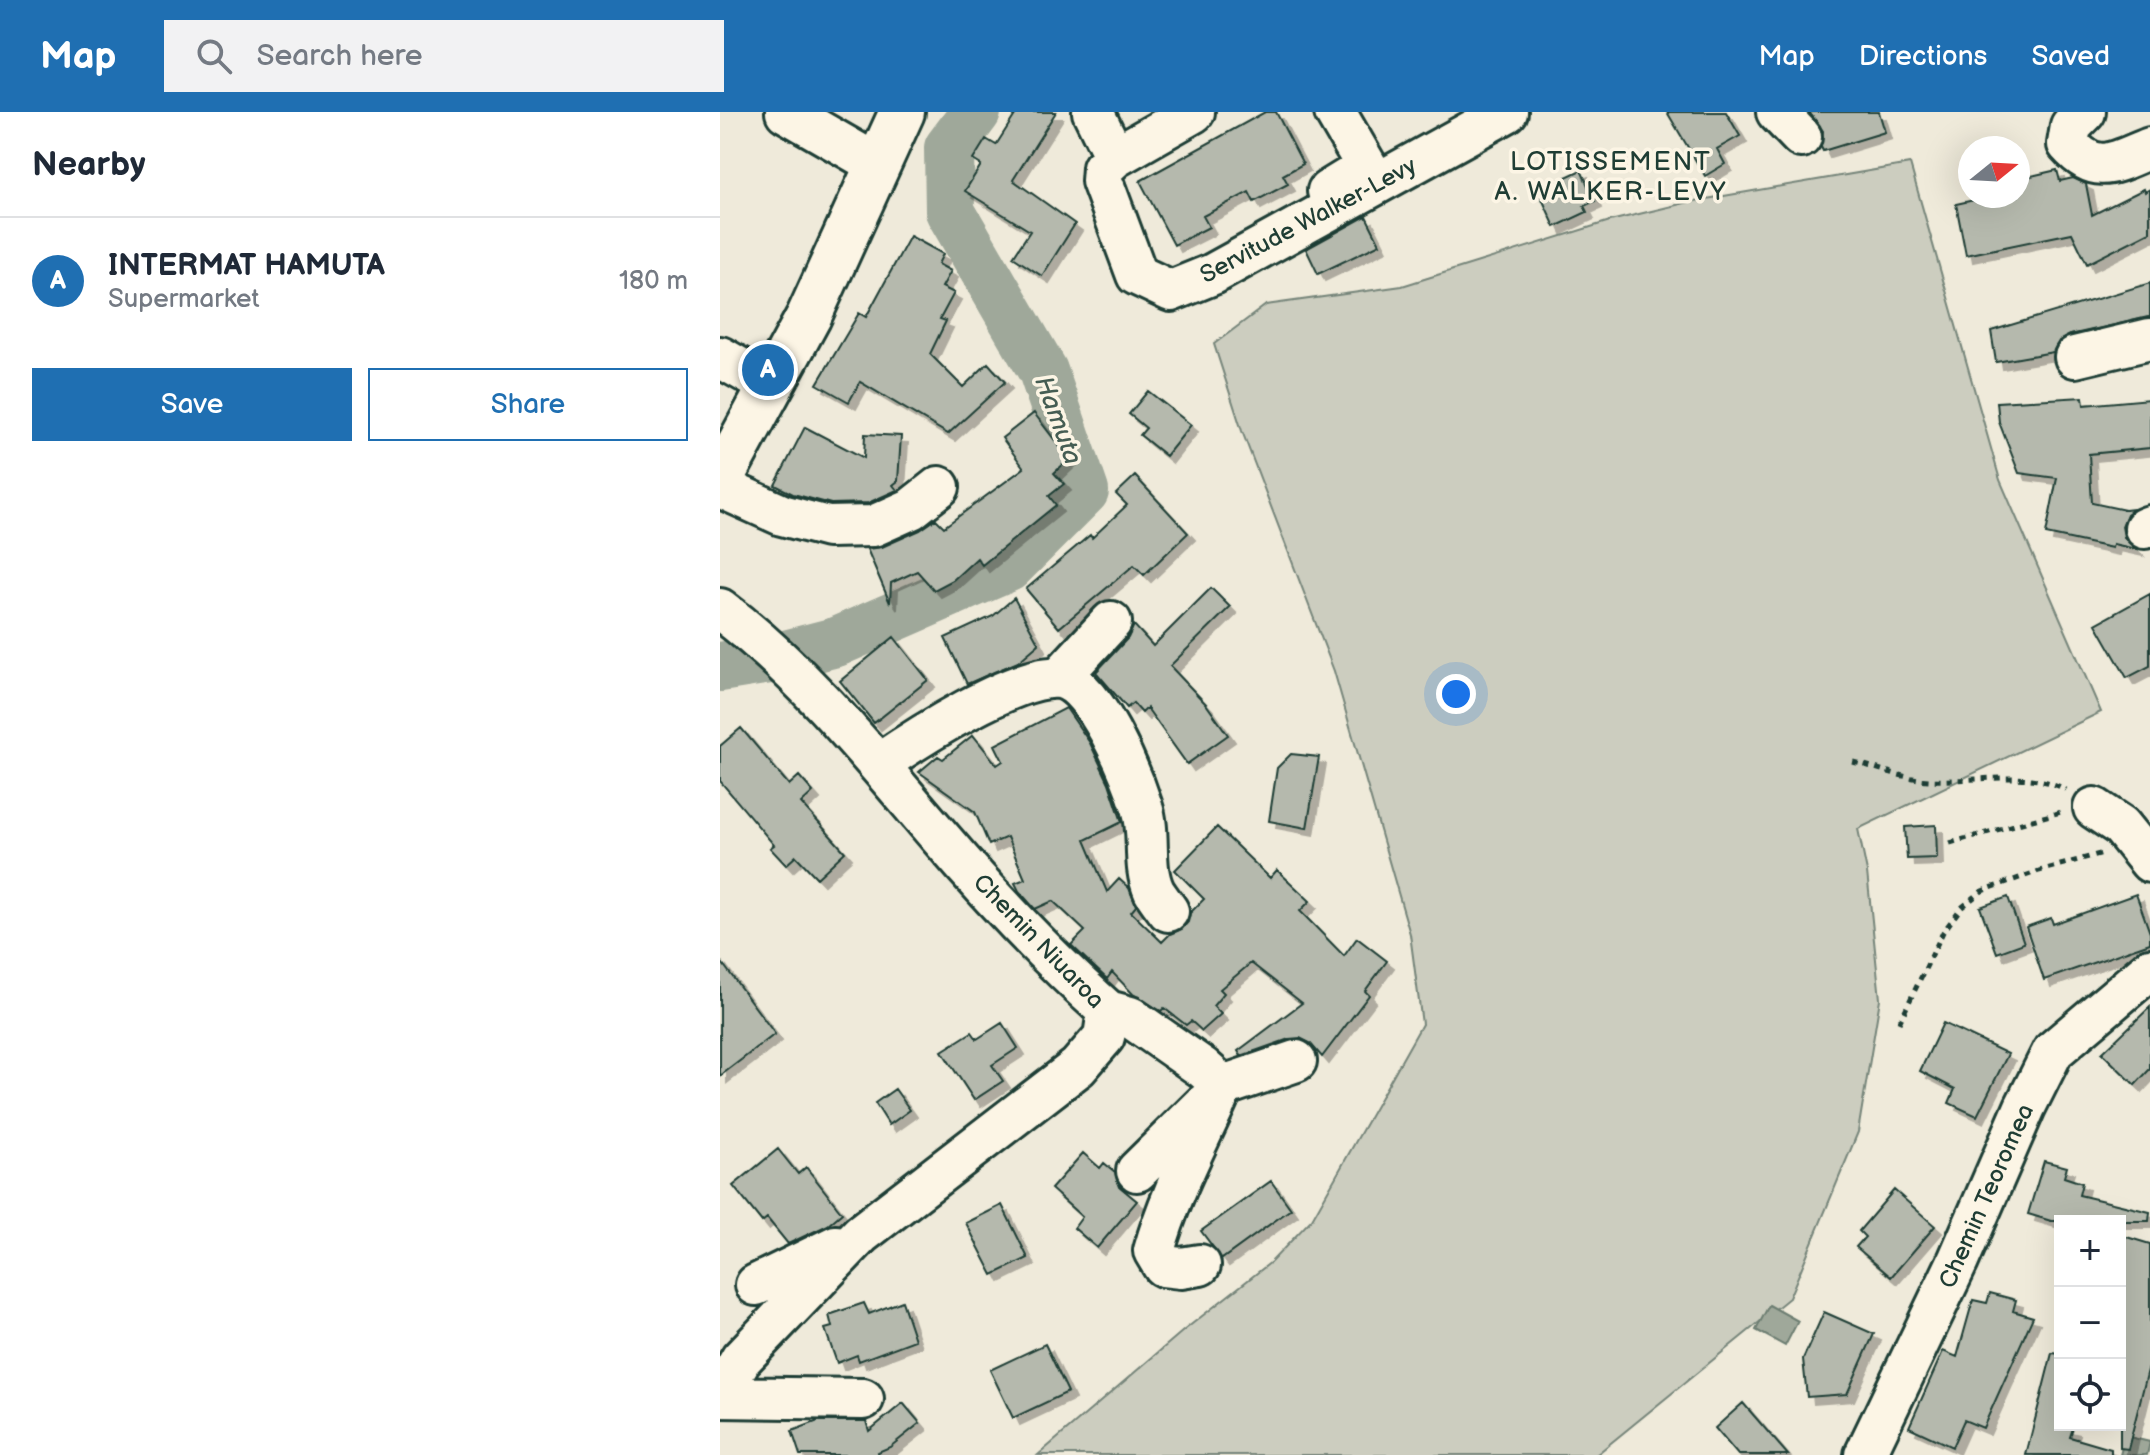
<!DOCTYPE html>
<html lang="en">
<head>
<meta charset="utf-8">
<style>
	body { margin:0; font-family:"Balsamiq Sans",sans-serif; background:#f2f2f3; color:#1f2937 }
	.controls { position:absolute; right:24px; bottom:24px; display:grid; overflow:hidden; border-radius:0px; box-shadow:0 8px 32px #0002 }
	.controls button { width:72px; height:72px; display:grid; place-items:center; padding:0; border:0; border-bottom:2px solid #e0e1e3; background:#fff; color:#1f2937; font:40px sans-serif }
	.compass { position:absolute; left:1238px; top:24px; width:72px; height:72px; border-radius:50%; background:#fff; box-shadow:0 8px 32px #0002; rotate:72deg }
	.you { position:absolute; left:736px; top:582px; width:28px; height:28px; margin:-20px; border:6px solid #fff; border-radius:50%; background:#1a73e8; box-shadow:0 0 0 12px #1a73e833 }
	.badge { display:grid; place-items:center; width:52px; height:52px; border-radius:50%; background:#1f6fb2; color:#fff; font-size:26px; font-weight:700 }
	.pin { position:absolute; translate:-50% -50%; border:4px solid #fff; box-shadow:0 2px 8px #0006 }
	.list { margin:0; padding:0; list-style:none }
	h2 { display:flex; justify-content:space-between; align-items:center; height:104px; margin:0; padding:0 32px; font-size:34px }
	h2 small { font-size:26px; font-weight:400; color:#747a83 }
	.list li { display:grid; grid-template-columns:52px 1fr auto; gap:24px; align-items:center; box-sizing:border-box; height:128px; padding:0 32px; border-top:2px solid #e0e1e3 }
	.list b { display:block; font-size:30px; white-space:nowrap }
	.list p { margin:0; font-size:26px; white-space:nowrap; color:#747a83 }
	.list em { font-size:26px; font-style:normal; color:#747a83 }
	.actions { display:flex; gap:16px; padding:24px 32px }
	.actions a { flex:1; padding:18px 0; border:2px solid #1f6fb2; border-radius:0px; text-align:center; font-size:28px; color:#1f6fb2 }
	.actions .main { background:#1f6fb2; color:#fff }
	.icon { flex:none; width:44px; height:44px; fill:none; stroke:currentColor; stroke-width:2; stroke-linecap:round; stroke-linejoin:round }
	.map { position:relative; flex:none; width:1430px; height:1343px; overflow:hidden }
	header { display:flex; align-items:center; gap:48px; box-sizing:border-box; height:112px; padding:0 40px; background:#1f6fb2; color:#fff }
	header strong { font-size:38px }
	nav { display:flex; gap:44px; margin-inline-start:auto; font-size:28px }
	.search { width:560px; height:72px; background:#f2f2f3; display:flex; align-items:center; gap:20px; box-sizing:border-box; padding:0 28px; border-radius:0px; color:#747a83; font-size:30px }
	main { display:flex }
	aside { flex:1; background:#fff }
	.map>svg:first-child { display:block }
	.green { fill:#cccdbf; stroke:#76857a; stroke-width:2 }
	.water { fill:#9fa89a; stroke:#6c7d71; stroke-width:2 }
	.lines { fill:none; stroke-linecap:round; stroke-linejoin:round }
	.river { stroke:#9fa89a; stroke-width:50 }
	.building { fill:#b5b9ad; stroke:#1f3d34; stroke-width:2; filter:url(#shadow) }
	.minor-casing { stroke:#1f3d34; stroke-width:46 }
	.major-casing { stroke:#1f3d34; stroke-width:50 }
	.path { stroke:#1f3d34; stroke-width:5; stroke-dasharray:6 6; stroke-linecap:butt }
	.minor { stroke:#fcf5e5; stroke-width:40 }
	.major { stroke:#fcf5e5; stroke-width:44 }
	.labels { text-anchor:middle; stroke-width:7; stroke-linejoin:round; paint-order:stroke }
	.street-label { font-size:24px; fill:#1f3d34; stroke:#fcf5e5 }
	.neighbourhood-label { font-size:26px; letter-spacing:2px; fill:#1f3d34; stroke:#fcf5e5 }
	.water-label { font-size:26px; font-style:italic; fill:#455d53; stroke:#fcf5e5 }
</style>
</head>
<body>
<header>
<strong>Map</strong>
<div class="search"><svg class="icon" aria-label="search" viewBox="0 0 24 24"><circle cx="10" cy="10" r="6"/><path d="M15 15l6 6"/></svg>Search here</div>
<nav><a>Map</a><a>Directions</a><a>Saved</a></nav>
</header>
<main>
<aside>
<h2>Nearby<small></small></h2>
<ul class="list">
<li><span class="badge">A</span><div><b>INTERMAT HAMUTA</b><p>Supermarket</p></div><em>180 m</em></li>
</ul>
<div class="actions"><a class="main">Save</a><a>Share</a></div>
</aside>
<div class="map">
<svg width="1430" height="1343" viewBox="0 0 1430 1343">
	<defs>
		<filter id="shadow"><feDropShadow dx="7" dy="7" stdDeviation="0" flood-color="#0004"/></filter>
	</defs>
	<rect width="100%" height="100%" fill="#efeada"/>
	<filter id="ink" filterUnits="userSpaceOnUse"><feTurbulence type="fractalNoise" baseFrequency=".0125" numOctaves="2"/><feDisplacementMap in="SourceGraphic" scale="16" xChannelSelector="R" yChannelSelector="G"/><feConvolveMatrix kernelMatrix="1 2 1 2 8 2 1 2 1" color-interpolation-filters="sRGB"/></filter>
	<g filter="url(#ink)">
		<path class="green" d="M1190 52 1280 368 1381 600 1138 717 1147 760 1160 887 1138 1020 1069 1186 876 1343H318L463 1219 551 1150 592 1107 702 912 690 822 614 559 522 319 494 232 546 193 682 174 890 109 969 90Z"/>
		<path class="water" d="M1049 1193 1078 1209 1065 1234 1036 1218Z
			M1405 1324 1430 1330 1427 1343H1400Z"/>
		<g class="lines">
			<path class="river" d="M0 555 50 547 116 530 288 455 364 379 323 259 230 99 229 36 256 0"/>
		</g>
		<path class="building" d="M297 0H336L293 68 355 112 322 164 293 145 310 119 245 79 261 53 253 48 266 27 276 33Z
			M545 0H556L583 52 563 63 568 72 534 90 529 80 483 104 489 115 454 133 420 69Z
			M947 0H1006L1020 24 997 37 1005 52 985 64Z
			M1089 0H1159L1165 20 1103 39 1101 35 1103 19Z
			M861 58 875 89 864 94 867 100 835 115 818 78Z
			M1337 58 1340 69 1353 66 1366 72 1372 103 1424 77 1425 80 1430 77V120L1367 152 1352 121 1246 143 1236 92 1272 84H1298V67Z
			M646 104 660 132 598 162 586 137Z
			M190 124 223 142 218 152 231 159 222 175 234 181 220 207 226 209 210 242 243 275 268 251 285 270 228 322 140 270 129 290 97 272 139 201 146 205Z
			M1430 171V205L1350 223 1339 229 1333 240 1276 250 1271 219Z
			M428 279 471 313 446 344 420 323 426 316 409 302Z
			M1363 285 1364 293 1430 287V336L1369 342 1372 391 1405 398 1414 397 1407 402 1402 414 1404 425 1416 437 1393 432 1392 436 1326 422 1337 366 1299 361 1279 310 1277 290Z
			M314 301 349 347 334 361 344 372 329 384 336 393 262 453 257 446 233 468 214 478 197 459 171 471 170 491 147 437 162 435 200 418 216 407 224 415 304 356 282 326Z
			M85 315 144 346 145 322 181 324 178 369 173 373 177 378 148 391 111 392 73 382 55 373Z
			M415 364 468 421 424 463 414 453 339 516 306 477 370 423 372 426 407 393 396 382Z
			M491 476 510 495 450 554 486 592 508 623 467 652 427 596 422 601 413 591 407 596 376 560 408 526 414 513 433 534Z
			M1430 482V554L1407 566 1376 512Z
			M294 486 319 532 298 550 247 572 225 526 273 504Z
			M174 525 208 568 154 611 120 569Z
			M346 596 370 631 389 671 402 710 365 728 387 780 399 767 409 776 416 794 411 800 442 830 450 822 462 817 468 810 470 801 484 787 455 758 497 715 550 766 557 758 590 789 580 799 624 844 637 826 667 849 645 879 649 883 602 945 590 931 580 926 569 927 521 944 518 939 582 891 531 851 500 877 504 881 493 894 501 902 482 919 471 909 466 913 444 896 441 899 413 882 392 860 387 867 351 833 365 819 333 789 315 797 299 779 295 771 305 767 287 725 269 733 255 700 199 660 218 644 223 647 253 623 277 653 283 649 275 633Z
			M21 616 69 673 79 664 93 680 81 691 125 740 97 766 76 744 66 753 50 736 54 733 0 669V634Z
			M571 642 599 645 587 716 549 709 557 656Z
			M1216 713 1217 746 1187 747 1185 715Z
			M1416 782 1430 821V831L1324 868 1306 815 1331 806 1333 812Z
			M1288 785 1304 831 1277 841 1260 795Z
			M0 848 55 922 0 964Z
			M1430 895V957L1415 973 1382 941Z
			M282 911 298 936 272 953 283 969 254 988 222 939 252 920 257 927Z
			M1223 911 1288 942 1257 1004 1229 991 1235 977 1200 959Z
			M175 977 190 998 169 1013 155 991Z
			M58 1037 78 1062 86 1055 122 1101 108 1113 68 1132 47 1106 42 1110 13 1074Z
			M363 1041 380 1056 384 1051 395 1060 400 1075 417 1089 377 1136 354 1116 362 1105 331 1077Z
			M1324 1049 1347 1055 1344 1065 1362 1071 1359 1083 1430 1100 1429 1109H1331L1308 1102Z
			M551 1069 571 1097 502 1147 481 1119Z
			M1174 1078 1215 1114 1171 1165 1136 1135 1145 1125 1139 1119Z
			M282 1093 308 1146 273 1163 246 1111Z
			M1400 1123 1430 1132V1250L1408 1337 1400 1336Z
			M1270 1181 1296 1188 1293 1199 1313 1205 1263 1316 1244 1308 1232 1335 1189 1315 1223 1239 1237 1245 1253 1188 1267 1191Z
			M182 1189 195 1228 139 1249 137 1243 117 1251 105 1217 112 1215 109 1203 144 1191 149 1202Z
			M1104 1200 1154 1222 1127 1282 1087 1285 1083 1247Z
			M325 1232 348 1280 293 1306 270 1258Z
			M1332 1241 1340 1242V1313L1353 1316 1350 1325 1391 1337V1343H1306Z
			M183 1291 200 1311 170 1335 158 1340 159 1343H80L72 1319 98 1309H146L149 1319Z
			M1023 1291 1068 1343H1018L995 1316Z"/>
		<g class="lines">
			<defs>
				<path id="minor" d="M66 0 158 53
					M373 0 395 45
					M474 0 395 45 383 56 382 69 417 163 451 179 493 162 787 0
					M1057 0 1081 25
					M1365 0 1351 14 1348 32C1377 65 1395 50 1430 36
					M608 79 647 55 615 0
					M0 245 51 274
					M1355 245 1430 227
					M0 375 62 403 108 415 153 414 191 397 219 375
					M1425 416 1430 414
					M0 497C85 561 151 645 219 724 272 786 327 845 388 899L384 925 358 955 141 1122 21 1247 0 1283
					M339 566 391 510
					M159 652C194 628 297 561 339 566 375 570 412 664 422 695 431 722 422 753 434 779 438 786 444 793 448 799
					M1374 696 1401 714 1430 750
					M388 899 410 905 483 956 503 974 576 949
					M417 1059 486 991
					M480 1153 461 1156 443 1154 434 1139C450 1081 479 1029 503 974
					M36 1173 116 1134
					M0 1285 143 1287
					M1145 1343 1238 1149 1305 995 1333 939 1430 857"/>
				<path id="major" d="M0 368 89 204 182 0"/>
			</defs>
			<use href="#minor" class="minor-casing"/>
			<use href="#major" class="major-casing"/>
			<path class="path" d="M1133 650C1155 655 1177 664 1199 667 1242 673 1309 655 1346 678
				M1230 731 1341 700
				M1179 911 1223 820 1241 796 1262 779 1319 759 1383 741"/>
			<use href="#minor" class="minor"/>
			<use href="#major" class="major"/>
		</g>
	</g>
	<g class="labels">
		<g class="street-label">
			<text transform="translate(588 108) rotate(-28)" y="8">Servitude Walker-Levy</text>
			<text transform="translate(319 829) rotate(46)" y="8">Chemin Niuaroa</text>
			<text transform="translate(1266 1084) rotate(-66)" y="8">Chemin Teoromea</text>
		</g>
		<g class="neighbourhood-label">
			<text x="891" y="58">LOTISSEMENT<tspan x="891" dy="30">A. WALKER-LEVY</tspan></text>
		</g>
		<g class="water-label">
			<text transform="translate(339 308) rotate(70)" y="9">Hamuta</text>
		</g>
	</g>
</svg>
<div class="controls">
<button>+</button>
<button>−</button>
<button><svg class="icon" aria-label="locate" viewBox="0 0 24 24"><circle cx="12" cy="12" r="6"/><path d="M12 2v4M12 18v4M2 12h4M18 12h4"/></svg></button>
</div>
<svg class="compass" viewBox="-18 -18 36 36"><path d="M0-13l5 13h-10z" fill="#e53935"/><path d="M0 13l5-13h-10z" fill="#747a83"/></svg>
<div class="you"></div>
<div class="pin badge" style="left:48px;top:258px">A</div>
</div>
</main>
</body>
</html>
